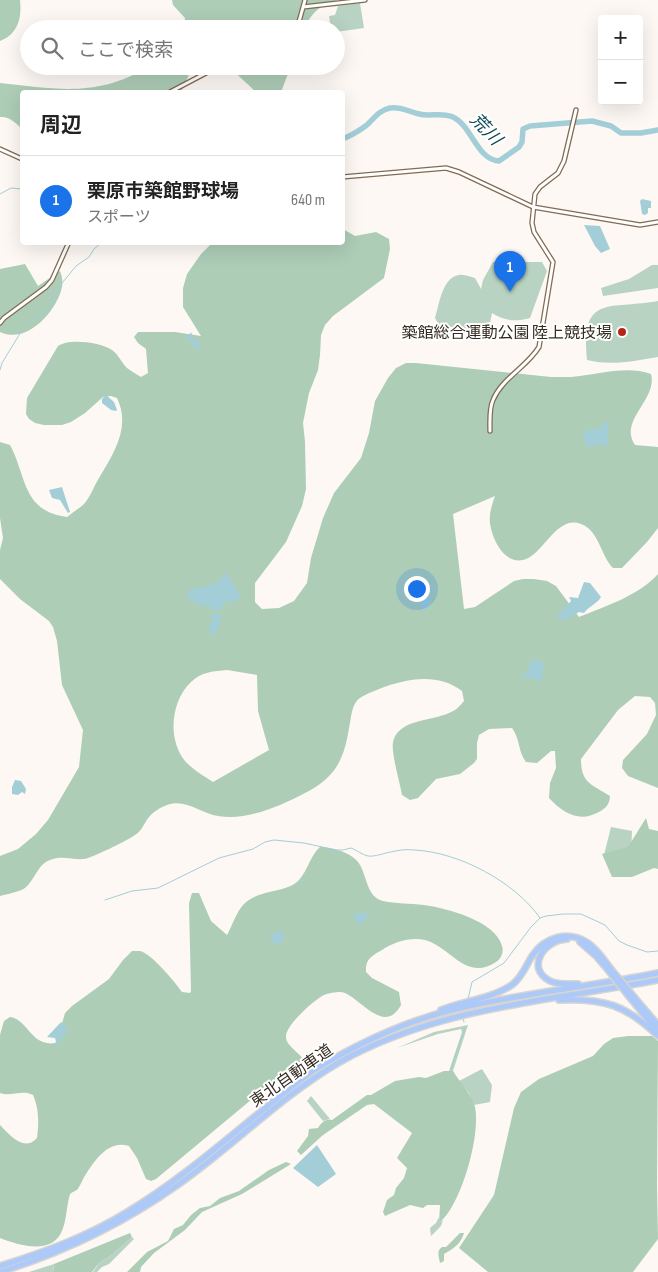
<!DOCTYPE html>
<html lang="ja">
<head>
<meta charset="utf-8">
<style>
	body { margin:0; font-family:"Sofia Sans Condensed","Noto Sans JP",sans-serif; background:#f6f6f6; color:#222 }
	.controls { position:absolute; right:15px; top:15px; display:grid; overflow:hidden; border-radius:5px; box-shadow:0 5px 20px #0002 }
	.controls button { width:45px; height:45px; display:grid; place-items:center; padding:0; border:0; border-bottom:1px solid #e0e0e0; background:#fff; color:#222; font:25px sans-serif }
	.you { position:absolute; left:416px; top:588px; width:18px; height:18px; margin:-12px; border:4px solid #fff; border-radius:50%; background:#1a73e8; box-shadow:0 0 0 8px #1a73e833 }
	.badge { display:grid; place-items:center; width:32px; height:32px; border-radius:50%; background:#1a73e8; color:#fff; font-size:16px; font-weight:700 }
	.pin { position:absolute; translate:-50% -41px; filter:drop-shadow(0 1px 2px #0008) }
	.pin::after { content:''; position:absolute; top:26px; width:18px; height:15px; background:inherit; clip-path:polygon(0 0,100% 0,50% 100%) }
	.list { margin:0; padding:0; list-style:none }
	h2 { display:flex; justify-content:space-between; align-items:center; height:65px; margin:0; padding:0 20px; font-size:21px }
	h2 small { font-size:16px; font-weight:400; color:#767676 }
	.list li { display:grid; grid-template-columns:32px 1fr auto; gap:15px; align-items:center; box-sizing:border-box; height:90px; padding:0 20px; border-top:1px solid #e0e0e0 }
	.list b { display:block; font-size:19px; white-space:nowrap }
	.list p { margin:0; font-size:16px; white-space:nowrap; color:#767676 }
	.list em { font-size:16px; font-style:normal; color:#767676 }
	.icon { flex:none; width:28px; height:28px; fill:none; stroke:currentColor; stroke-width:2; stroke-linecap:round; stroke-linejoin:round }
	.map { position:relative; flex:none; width:658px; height:1272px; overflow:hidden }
	.search { position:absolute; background:#fff; box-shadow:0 5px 20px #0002; left:20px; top:20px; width:325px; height:55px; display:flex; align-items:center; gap:12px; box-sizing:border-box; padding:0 18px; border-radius:28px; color:#767676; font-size:19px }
	.panel { position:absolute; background:#fff; box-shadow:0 5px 20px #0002; left:20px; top:90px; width:325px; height:155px; border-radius:5px }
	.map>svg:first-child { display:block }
	.green { fill:#b8d3c1 }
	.forest { fill:#adcdb7; fill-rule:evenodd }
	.water { fill:#a3ced8 }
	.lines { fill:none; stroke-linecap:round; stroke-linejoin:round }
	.stream { stroke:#a3ced8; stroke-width:1 }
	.river { stroke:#a3ced8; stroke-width:5.5 }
	.tertiary-casing { stroke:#816b55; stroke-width:5.5 }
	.motorway-casing { stroke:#d6d5d3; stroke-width:8 }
	.tertiary { stroke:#fff; stroke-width:3 }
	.motorway { stroke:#acc9f8; stroke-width:5 }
	.motorway-bridge-casing { stroke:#d6d5d3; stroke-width:8; stroke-linecap:butt }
	.motorway-bridge { stroke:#acc9f8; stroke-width:5 }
	.poi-dot { fill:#b32518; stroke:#fff; stroke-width:2 }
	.labels { text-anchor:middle; stroke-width:4; stroke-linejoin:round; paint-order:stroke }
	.poi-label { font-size:16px; fill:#342b21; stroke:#fff; text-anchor:end }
	.street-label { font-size:16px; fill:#342b21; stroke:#fff }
	.water-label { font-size:18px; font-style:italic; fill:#0f4b57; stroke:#fff }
</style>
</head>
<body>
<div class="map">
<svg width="658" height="1272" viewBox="0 0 658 1272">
	<rect width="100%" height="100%" fill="#fdf8f3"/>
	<path class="green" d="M360 3 364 28 336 32V29H331L329 16 335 15 338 6Z
		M493 262H542L547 271 530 318C515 322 505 321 492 313L490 323 482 332 439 325 435 318C439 306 442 277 459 275 464 274 470 277 475 278L481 289 483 280Z
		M652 265H658V288L603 296 601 288 629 279Z
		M658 301V357C633 361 612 366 587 360 580 293 610 310 658 301Z
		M611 827 632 831 631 856 604 855Z
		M468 1025 453 1071H449L462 1032 461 1029 438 1034 397 1048 434 1032Z
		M482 1069 492 1085 490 1102 474 1105 469 1093 459 1081Z
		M311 1096 330 1119 323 1121 307 1101Z
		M439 1217V1223L443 1220 441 1226 431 1236 430 1228 436 1223Z
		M132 1237 134 1239 109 1264 102 1267 97 1272H93L99 1263 109 1257Z
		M54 1264 53 1272H29Z"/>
	<path class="forest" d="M0 0H20C22 18 18 34 0 41Z
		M172 0H338C320 5 312 12 304 29H184L185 18 173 5Z
		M150 66H193L181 92H22V129C16 123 9 116 0 117V83C57 89 97 98 150 66Z
		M228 66H291L281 92H256Z
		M343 229 355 236 376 232 389 239 390 249 384 278 333 316 325 325 321 335 320 355 318 370 309 393 303 423 305 442 306 489 302 506 286 542 255 583V602L262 609 279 608 294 601 307 583 311 558 323 518 334 493 361 458 369 433 375 401 388 378 396 368 406 363H416L551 377C558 377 565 377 571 377 598 375 625 365 651 374 658 399 618 421 635 445L658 447V528L647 542 622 568H613C600 555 599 528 578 523 556 518 543 553 526 559 505 567 492 539 490 523 489 513 492 505 495 496L453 514 464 609 475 607 514 581 523 579H534L547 581 556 586 579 617C606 606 638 596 658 574V788L628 776 622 768 623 760 647 734 656 715 655 703 650 697 635 696 618 710 581 759C581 783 591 784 610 796 610 804 605 809 599 812 579 823 563 813 549 798L550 783 556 768 555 751H551L537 763 526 762C518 752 520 738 512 728L489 729 479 735 477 743V759L474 763 460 774 436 779 418 798 410 800 402 795C400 783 391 753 393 742 398 719 432 721 449 713 455 711 460 706 464 701L462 691C437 672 405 679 379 689 372 692 360 696 356 702 351 709 351 720 349 728 344 760 335 778 305 793 280 806 247 821 218 816 202 814 185 798 167 805 161 807 153 812 149 817 144 823 142 831 135 835 129 840 89 859 84 859 72 860 62 855 50 860 37 865 35 880 25 888 19 892 7 894 0 896V856L18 849 36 834 48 820 79 767 83 730 62 685 57 641 53 627 49 621 20 599 0 579V550L3 538 0 518V442L10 445C27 477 22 511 67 517 72 513 78 509 83 505 90 498 94 486 99 478 114 453 131 427 117 398L111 396 103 397 85 413 71 422 62 425H44L35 423 29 419 26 414 27 398 58 346C68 338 101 342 112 350 118 354 122 363 127 368 131 371 136 374 141 377L148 373 146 349 138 343 134 337 138 332H175L201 336 183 307V288L187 274 201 254 212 243 342 242ZM227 670 257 675 258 711 269 750 213 782C204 776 192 769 185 761 167 739 171 701 191 682 201 672 214 671 227 670Z
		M25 264 38 286 60 271C62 276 63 281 62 287 57 311 27 345 0 332V269Z
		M646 818 649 829 658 831V869L654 868 632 877H612L602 854 628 847Z
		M320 847C332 847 354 853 360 865 367 877 367 897 383 901 396 904 410 903 424 905 446 908 496 921 502 946 504 952 501 959 496 962 466 982 451 947 425 940 410 937 394 942 382 950 371 956 365 960 366 972L372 978 399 992 401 1005C383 1038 357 992 340 992 336 992 328 993 324 995 315 999 286 1025 286 1036 285 1045 299 1052 304 1060L275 1080 156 1179 151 1181 146 1179 137 1158 129 1146C107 1139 93 1163 83 1179 82 1182 79 1187 77 1190 75 1191 72 1192 70 1194 66 1207 67 1221 61 1233 50 1255 18 1245 0 1238V1125C9 1134 24 1153 37 1138 39 1124 39 1108 33 1095 22 1089 11 1097 0 1093V1035L4 1021 10 1017C28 1019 31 1047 55 1043L57 1041 65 1013 72 1006 109 979 123 960 132 951C135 951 138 951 140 951 152 954 175 982 182 992L190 993 191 991 189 903 192 893H199L211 921 227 935C232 926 236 913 243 905 257 889 288 893 299 880 308 870 310 856 320 847Z
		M628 1036H652L658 1041 657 1186 658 1239 633 1272H488L459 1248 494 1195 514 1108 521 1092 539 1079 593 1056 604 1044 613 1038Z
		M444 1071H453C460 1083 472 1094 475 1107 481 1135 461 1206 439 1223L440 1205H427L423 1208 410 1205C402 1209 393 1212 385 1216L383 1212 387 1200 394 1195 396 1188 404 1178 407 1168 397 1158 412 1133 374 1104 367 1105 323 1135 301 1155 297 1151 308 1136 309 1129 318 1128C322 1122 325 1119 332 1120L367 1095H371L395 1081 419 1077 426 1078Z
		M286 1162 291 1164 242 1194 202 1212 185 1230 154 1253 141 1267 140 1272H127L147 1252 168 1241 174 1229 183 1225 191 1215 200 1208 210 1206 220 1198 239 1191 269 1170Z
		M130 1233 132 1237 109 1257 99 1263 92 1272H53L54 1264Z
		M460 1233H464C461 1244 453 1249 444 1254V1261L440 1263C439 1257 436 1251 442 1247H446Z"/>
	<path class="water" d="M642 199 651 201V208H648V213L645 215 642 214 640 201Z
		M584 225 600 226 610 249 601 253 595 246Z
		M191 332 194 340 200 342V348L198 350 191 342 186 340Z
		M106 395 114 402 117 410 116 411 111 410 102 403V399Z
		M607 421 609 428 607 447 602 444 589 447 584 441V432L591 429H601L602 424Z
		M62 487 70 512 68 513 60 500 52 498 49 490Z
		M225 572 241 596 233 603 229 601 225 602 220 610H212L207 604 204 607 192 600H189L187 595 191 589 215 584 221 579Z
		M584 582 590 583 601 597C597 604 589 606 584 613L579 612 572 616 569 621 566 618 561 621 557 614 563 610 571 601 569 597 578 598Z
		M418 594 429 596 430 602 426 611 423 610 422 604 419 601Z
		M221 613C221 620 218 629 215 634L211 636 209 627 213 620 209 615Z
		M533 658 546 665 543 670 541 682C532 678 527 676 517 679L526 673Z
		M15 780 21 781 26 789 25 794 22 792 18 795 12 794V787Z
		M354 913 371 914 360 925 355 919Z
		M280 930 285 938 277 946 269 938Z
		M61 1022 68 1029 57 1046 55 1038 47 1037Z
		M317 1145 336 1174 318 1187 293 1168Z"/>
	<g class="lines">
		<path class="stream" d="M0 194 11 188 22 189
			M0 370 2 363 27 322 48 312 54 293 76 266 89 257 94 249 102 242
			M105 900 132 891 158 888 219 858 253 849 265 842 274 840 304 843 336 850H343L351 848C357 850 362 855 368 856 375 857 384 853 391 852 399 850 406 849 414 850 459 852 515 882 540 918
			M468 999 472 982 504 963 531 927 540 918 546 916 563 914H581L605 925 619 941 627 945 647 952 658 951
			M463 1018 464 1022
			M451 1069 465 1028"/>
		<path class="river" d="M342 139C349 137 364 128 369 123 375 117 380 110 390 108 401 106 409 112 419 114 430 117 442 112 453 117 472 126 477 160 499 161L519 147 522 142 523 129 530 126 592 121 611 126 621 133H641L658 130"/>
		<defs>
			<path id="tertiary" d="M303 7 365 0
				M297 29 305 0
				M170 92 208 72 226 66
				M0 149 22 159
				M342 177 446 168 459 172 533 207 640 225 658 222
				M0 323 4 318 46 287 52 280 69 242
				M490 431C490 420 489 409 493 400 502 378 527 367 539 347L553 262 534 232 532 223 535 194 540 187 558 173 564 161 576 110"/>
			<path id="motorway" d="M567 939C544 940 525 968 550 981 558 985 569 984 578 984
				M580 942 596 956 608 970
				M635 998 658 1025
				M631 999 658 1032
				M559 1000C604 998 626 1005 658 1036
				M441 1010C463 1001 495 998 513 984 522 977 526 966 532 956 545 937 568 930 588 943 598 950 604 960 611 969
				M0 1266C45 1252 89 1236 129 1211 195 1171 251 1116 314 1070 357 1044 403 1022 452 1010 520 993 590 987 658 973
				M0 1272C65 1252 124 1223 179 1184 233 1146 280 1097 338 1063 436 1007 550 1001 658 980"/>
		</defs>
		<use href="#tertiary" class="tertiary-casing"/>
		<use href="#motorway" class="motorway-casing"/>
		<use href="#tertiary" class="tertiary"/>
		<use href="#motorway" class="motorway"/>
		<defs>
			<path id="motorway-bridge" d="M611 969 635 998
				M608 970 631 999"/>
		</defs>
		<use href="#motorway-bridge" class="motorway-bridge-casing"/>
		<use href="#motorway-bridge" class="motorway-bridge"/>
	</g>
	<circle class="poi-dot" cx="622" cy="332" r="5"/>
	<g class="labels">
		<g class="poi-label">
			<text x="612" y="338">築館総合運動公園 陸上競技場</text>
		</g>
		<g class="street-label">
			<text transform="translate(291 1075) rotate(-35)" y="6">東北自動車道</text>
		</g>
		<g class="water-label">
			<text transform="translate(486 129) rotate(46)" y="6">荒川</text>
		</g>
	</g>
</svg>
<div class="controls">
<button>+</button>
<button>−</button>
</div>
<div class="you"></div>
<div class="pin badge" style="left:510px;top:292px">1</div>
<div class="search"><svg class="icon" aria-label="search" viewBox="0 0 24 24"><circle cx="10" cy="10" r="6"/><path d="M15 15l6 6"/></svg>ここで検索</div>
<section class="panel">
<h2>周辺<small></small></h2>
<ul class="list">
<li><span class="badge">1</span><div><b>栗原市築館野球場</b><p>スポーツ</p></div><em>640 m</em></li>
</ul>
</section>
</div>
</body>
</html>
